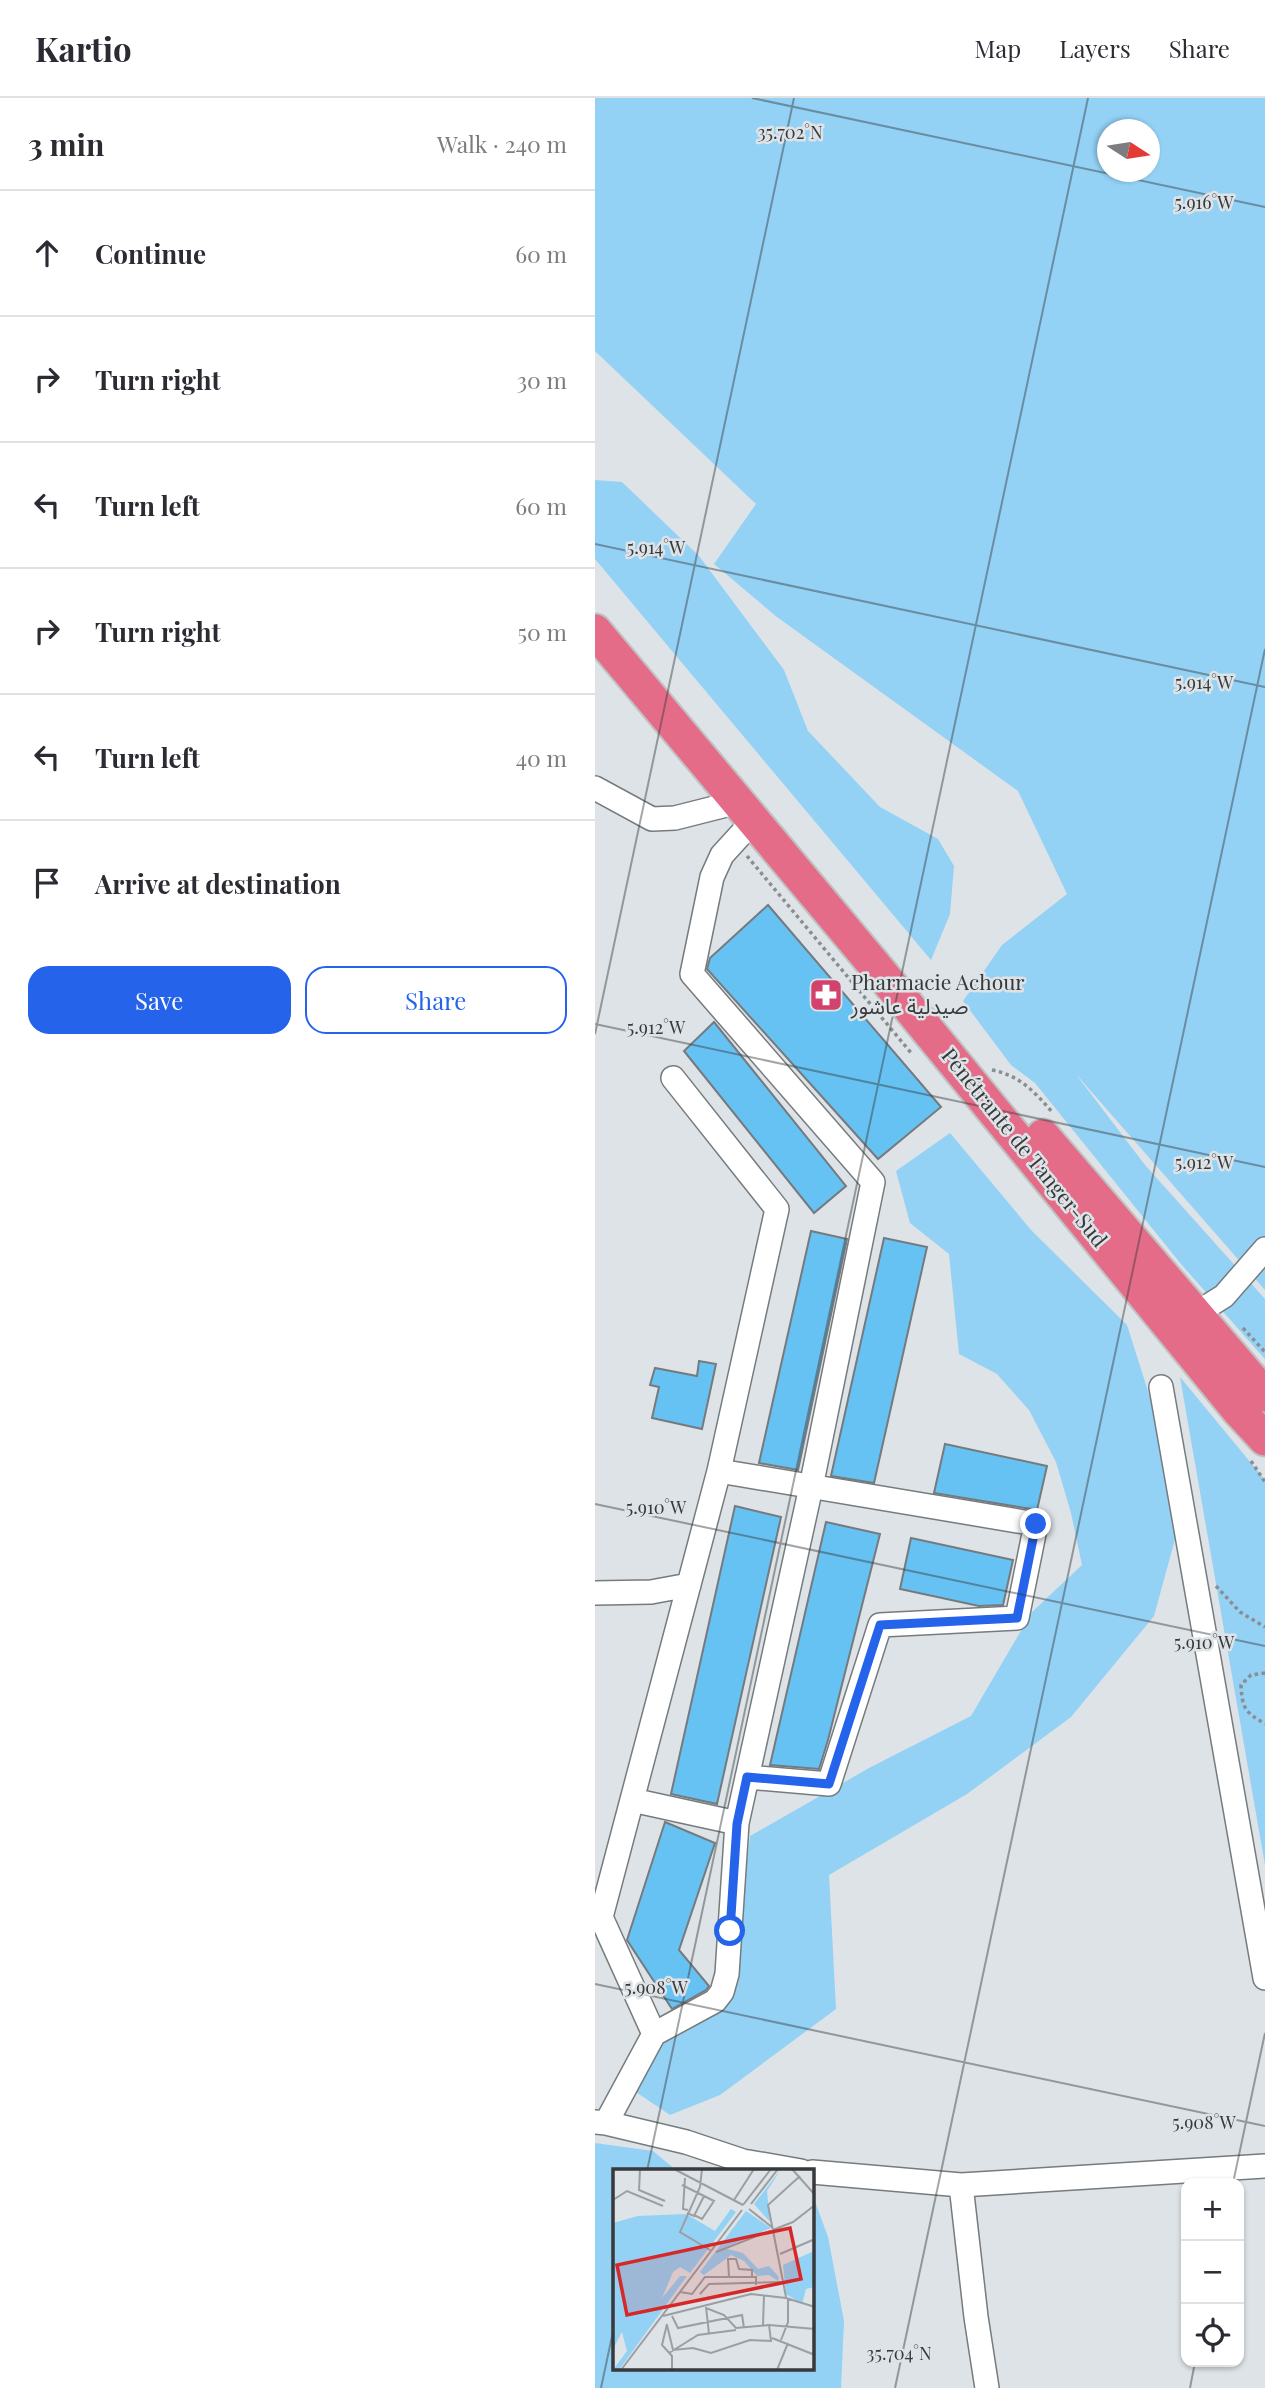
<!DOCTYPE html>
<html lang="en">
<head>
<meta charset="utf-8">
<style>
	body { margin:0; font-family:"Playfair Display","Noto Sans Arabic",serif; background:#f7f7f7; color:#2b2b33 }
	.controls { position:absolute; right:21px; bottom:21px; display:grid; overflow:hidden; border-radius:14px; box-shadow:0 2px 5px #0004 }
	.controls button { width:63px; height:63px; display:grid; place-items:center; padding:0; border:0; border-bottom:2px solid #e1e1e2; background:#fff; color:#2b2b33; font:35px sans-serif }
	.compass { position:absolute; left:502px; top:21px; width:63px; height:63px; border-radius:50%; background:#fff; box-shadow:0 2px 5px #0004; rotate:102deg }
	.stop { position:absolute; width:21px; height:21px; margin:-16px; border:5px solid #2563eb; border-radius:50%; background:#fff }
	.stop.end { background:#2563eb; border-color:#fff; box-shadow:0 2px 7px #0008 }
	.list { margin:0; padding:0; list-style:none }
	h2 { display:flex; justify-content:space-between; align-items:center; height:91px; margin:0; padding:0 28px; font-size:30px }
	h2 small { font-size:23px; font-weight:400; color:#7c7c81 }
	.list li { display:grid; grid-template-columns:46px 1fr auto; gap:21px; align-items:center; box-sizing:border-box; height:126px; padding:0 28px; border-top:2px solid #e1e1e2 }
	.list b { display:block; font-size:26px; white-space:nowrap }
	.list em { font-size:23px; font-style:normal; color:#7c7c81 }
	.actions { display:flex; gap:14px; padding:21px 28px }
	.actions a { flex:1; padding:16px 0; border:2px solid #2563eb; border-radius:21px; text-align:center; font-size:24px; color:#2563eb }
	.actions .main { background:#2563eb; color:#fff }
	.icon { flex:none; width:38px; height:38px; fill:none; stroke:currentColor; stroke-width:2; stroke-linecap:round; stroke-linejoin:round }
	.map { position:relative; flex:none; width:670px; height:2290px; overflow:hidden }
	header { display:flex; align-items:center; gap:42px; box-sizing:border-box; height:98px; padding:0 35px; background:#fff; border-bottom:2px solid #e1e1e2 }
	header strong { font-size:33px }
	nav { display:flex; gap:38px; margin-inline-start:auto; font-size:24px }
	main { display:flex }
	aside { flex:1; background:#fff }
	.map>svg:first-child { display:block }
	.green { fill:#93d1f5; fill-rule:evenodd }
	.building { fill:#67c2f4; stroke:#757a7e; stroke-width:2 }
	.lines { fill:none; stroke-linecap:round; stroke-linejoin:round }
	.minor-casing { stroke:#767b7e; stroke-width:26 }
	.highway-casing { stroke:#bfc0c0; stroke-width:37 }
	.path { stroke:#8a8e90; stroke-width:3.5; stroke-dasharray:3.5 3.5; stroke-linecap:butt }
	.minor { stroke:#fff; stroke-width:23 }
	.highway { stroke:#e56c89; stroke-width:33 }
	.route { stroke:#2563eb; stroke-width:9 }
	.ticks { fill:none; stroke:#37393b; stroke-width:2; stroke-opacity:0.45 }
	.labels { text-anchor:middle; stroke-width:5; stroke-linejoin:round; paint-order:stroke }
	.poi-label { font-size:21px; fill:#37393b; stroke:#dde3e6; text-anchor:start }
	.street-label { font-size:21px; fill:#37393b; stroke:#dde3e6 }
	.inset-road { fill:none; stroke:#9b9fa2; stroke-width:2 }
	.view { fill:#d62828; fill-opacity:0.15; stroke:#d62828; stroke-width:3.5 }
	.inset-edge { fill:none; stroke:#37393b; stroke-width:3.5 }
	.ticks-label { font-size:18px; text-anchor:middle; fill:#37393b; stroke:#dde3e6; stroke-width:5; stroke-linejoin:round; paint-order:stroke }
</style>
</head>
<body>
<header>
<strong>Kartio</strong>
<nav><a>Map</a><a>Layers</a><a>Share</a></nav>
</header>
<main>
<aside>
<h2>3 min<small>Walk · 240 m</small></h2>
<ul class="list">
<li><svg class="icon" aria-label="ahead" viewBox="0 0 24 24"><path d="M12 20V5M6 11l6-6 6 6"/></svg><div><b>Continue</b></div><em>60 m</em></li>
<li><svg class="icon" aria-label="right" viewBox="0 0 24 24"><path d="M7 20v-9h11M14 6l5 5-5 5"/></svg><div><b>Turn right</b></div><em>30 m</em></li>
<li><svg class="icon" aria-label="left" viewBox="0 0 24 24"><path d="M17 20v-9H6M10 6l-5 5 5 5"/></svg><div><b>Turn left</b></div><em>60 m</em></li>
<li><svg class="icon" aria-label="right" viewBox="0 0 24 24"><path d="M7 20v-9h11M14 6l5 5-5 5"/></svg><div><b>Turn right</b></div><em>50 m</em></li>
<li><svg class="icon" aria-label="left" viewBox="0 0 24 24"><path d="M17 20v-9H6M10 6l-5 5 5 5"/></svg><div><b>Turn left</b></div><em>40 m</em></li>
<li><svg class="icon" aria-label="arrive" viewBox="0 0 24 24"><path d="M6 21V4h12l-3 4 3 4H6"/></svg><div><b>Arrive at destination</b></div></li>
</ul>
<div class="actions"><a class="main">Save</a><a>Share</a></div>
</aside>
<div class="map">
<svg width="670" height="2290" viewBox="0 0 670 2290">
	<rect width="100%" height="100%" fill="#dde3e6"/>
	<path class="green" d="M0 0H670V1192L480 975 550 1067 670 1201V1261L586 1166 440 985 416 967 368 903 407 847 472 796 423 693 182 519 119 466 161 406 0 253ZM512 32H554V74H512Z
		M0 382 27 384 104 458 189 572 213 633 285 709 343 741 359 768 355 816 336 862 0 461Z
		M355 1035 437 1133 532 1227 558 1309 594 1390 559 1518 476 1619 372 1696 234 1777 241 1911 125 1997 75 2017 29 1986 69 1943 136 1900 155 1738 274 1670 376 1618 437 1514 487 1467 476 1415 461 1364 434 1312 402 1276 364 1256 354 1156 315 1125 301 1073Z
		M585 1279 670 1382V1767Z
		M0 2045 58 2053 82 2073H19V2271H217V2095L233 2139 249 2223 246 2290H0Z"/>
	<path class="building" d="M173 807 346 1009 283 1061 112 871 115 860Z
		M119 924 251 1088 219 1115 89 953Z
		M216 1133 252 1141 203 1372 164 1365Z
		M289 1140 332 1149 279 1385 236 1378Z
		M104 1263 121 1266 107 1331 57 1320 64 1289 55 1287 60 1270 102 1278Z
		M350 1346 452 1368 442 1412 339 1395Z
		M140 1408 186 1419 122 1706 76 1696Z
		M231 1424 285 1436 233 1642 224 1671 175 1667Z
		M316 1440 418 1462 408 1507 384 1508 305 1491Z
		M70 1724 120 1745 84 1852 114 1888 111 1892 77 1911 32 1842Z"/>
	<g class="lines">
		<defs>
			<path id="minor" d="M0 690 57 721 80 720 143 704
				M602 1215 629 1198 670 1151
				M566 1289 670 1880
				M124 1373 441 1426 422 1520 285 1527 234 1686 152 1679
				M0 1495 56 1494 94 1487
				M37 1702 142 1725 216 1389 278 1084 97 876 117 779 127 757 159 722
				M59 1936 120 1903 127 1894 132 1876 142 1725
				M0 2024 11 2025 91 2044 148 2063 206 2073
				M11 2025 59 1936 6 1819 124 1373 182 1111 78 980
				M217 2074 366 2087 670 2068
				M366 2087 381 2219 392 2290"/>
			<path id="highway" d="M0 533 281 869 644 1313 670 1341
				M448 1038 670 1297"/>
		</defs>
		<use href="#minor" class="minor-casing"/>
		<use href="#highway" class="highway-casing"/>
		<path class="path" d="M152 758 317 956
			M397 972C424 977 440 994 457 1014
			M648 1230 670 1254
			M656 1363 670 1384
			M621 1488 645 1514 670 1529
			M670 1575 656 1577 646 1587C647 1610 650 1614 670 1626"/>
		<use href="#minor" class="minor"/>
		<use href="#highway" class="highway"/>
	</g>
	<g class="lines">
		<path class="route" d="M135 1833 142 1726 152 1679 234 1686 285 1527 422 1520 441 1426"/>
	</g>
	<path class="ticks" d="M157 0 670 109M0 446 670 589M0 926 670 1069M0 936 199 0M0 1406 670 1548M0 1886 670 2028M52 2073 493 0M638 2085 670 1935M6 2290 19 2229M300 2290 670 551M595 2290 600 2264"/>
	<defs>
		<symbol id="pharmacy-square" viewBox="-11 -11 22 22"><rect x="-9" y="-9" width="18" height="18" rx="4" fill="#d1436c" stroke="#dde3e6"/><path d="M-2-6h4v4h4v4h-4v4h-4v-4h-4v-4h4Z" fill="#fff"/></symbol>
	</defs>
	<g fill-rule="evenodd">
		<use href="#pharmacy-square" x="212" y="878" width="38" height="38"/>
	</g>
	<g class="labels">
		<g class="poi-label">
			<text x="256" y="892">Pharmacie Achour<tspan x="256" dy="24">صيدلية عاشور</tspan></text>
		</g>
		<g class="street-label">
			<text transform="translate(429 1050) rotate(51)" y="7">Pénétrante de Tanger-Sud</text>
		</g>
	</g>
	<g transform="translate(18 2071)">
		<rect width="201" height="201" fill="#dde3e6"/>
		<path d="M168 0 154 22 157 53 141 35ZM118 40 123 43 77 104 67 98 60 103 49 129 67 107H74L6 201H0L14 182 9 163 0 180V54L25 47 73 45 102 62ZM133 42 158 59 111 79 130 84 145 100 156 97 166 108 165 112 156 106 144 107 131 92 118 86 91 106 87 103ZM201 82V118L193 120 189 135 173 125 170 96Z" fill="#93d1f5"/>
		<path class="inset-road" d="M61 0 130 36M89 0 87 18 67 63 97 81M179 0 202 26M72 9 70 40 75 41M69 16 101 32 89 50 81 46M26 21 52 32M26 22 27 0M0 31 14 22 50 37M121 31 141 0M138 35 165 0M130 36 158 0M136 40 160 59M74 44 81 47 91 27M103 83 180 53 202 36M167 85 202 70M116 108 115 90H123L126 100 139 101V108M67 123 79 125 92 108H143V116M87 125 96 115 168 113M173 128 155 36 187 7M93 138 96 165M93 139 111 146 123 159 156 156 202 160M50 147 138 125 173 129 202 138M59 147 65 159 129 146 131 159M54 155 49 176 59 187V201M54 156 60 181 80 179 98 184 137 171 158 172 156 156M150 156 151 126M159 169 202 186M168 171 175 153V130M56 184 85 166 123 161M8 201 129 41M164 201 175 174"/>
		<path class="view" d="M177 59 188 110 14 146 4 96Z"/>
		<rect width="201" height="201" class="inset-edge"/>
	</g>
	<g class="ticks-label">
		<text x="195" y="41">35.702°N</text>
		<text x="609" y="111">5.916°W</text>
		<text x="61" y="456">5.914°W</text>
		<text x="609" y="591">5.914°W</text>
		<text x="61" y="936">5.912°W</text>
		<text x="609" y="1071">5.912°W</text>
		<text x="61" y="1416">5.910°W</text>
		<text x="609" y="1551">5.910°W</text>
		<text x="61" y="1896">5.908°W</text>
		<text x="609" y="2031">5.908°W</text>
		<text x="304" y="2262">35.704°N</text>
	</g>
</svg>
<div class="controls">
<button>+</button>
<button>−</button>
<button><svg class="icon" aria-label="locate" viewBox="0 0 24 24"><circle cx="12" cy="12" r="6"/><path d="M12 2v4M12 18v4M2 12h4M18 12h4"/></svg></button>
</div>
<svg class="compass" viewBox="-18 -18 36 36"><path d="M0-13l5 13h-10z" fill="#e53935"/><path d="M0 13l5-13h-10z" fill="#7c7c81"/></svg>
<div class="stop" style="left:135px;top:1833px"></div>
<div class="stop end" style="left:441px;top:1426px"></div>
</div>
</main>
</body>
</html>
